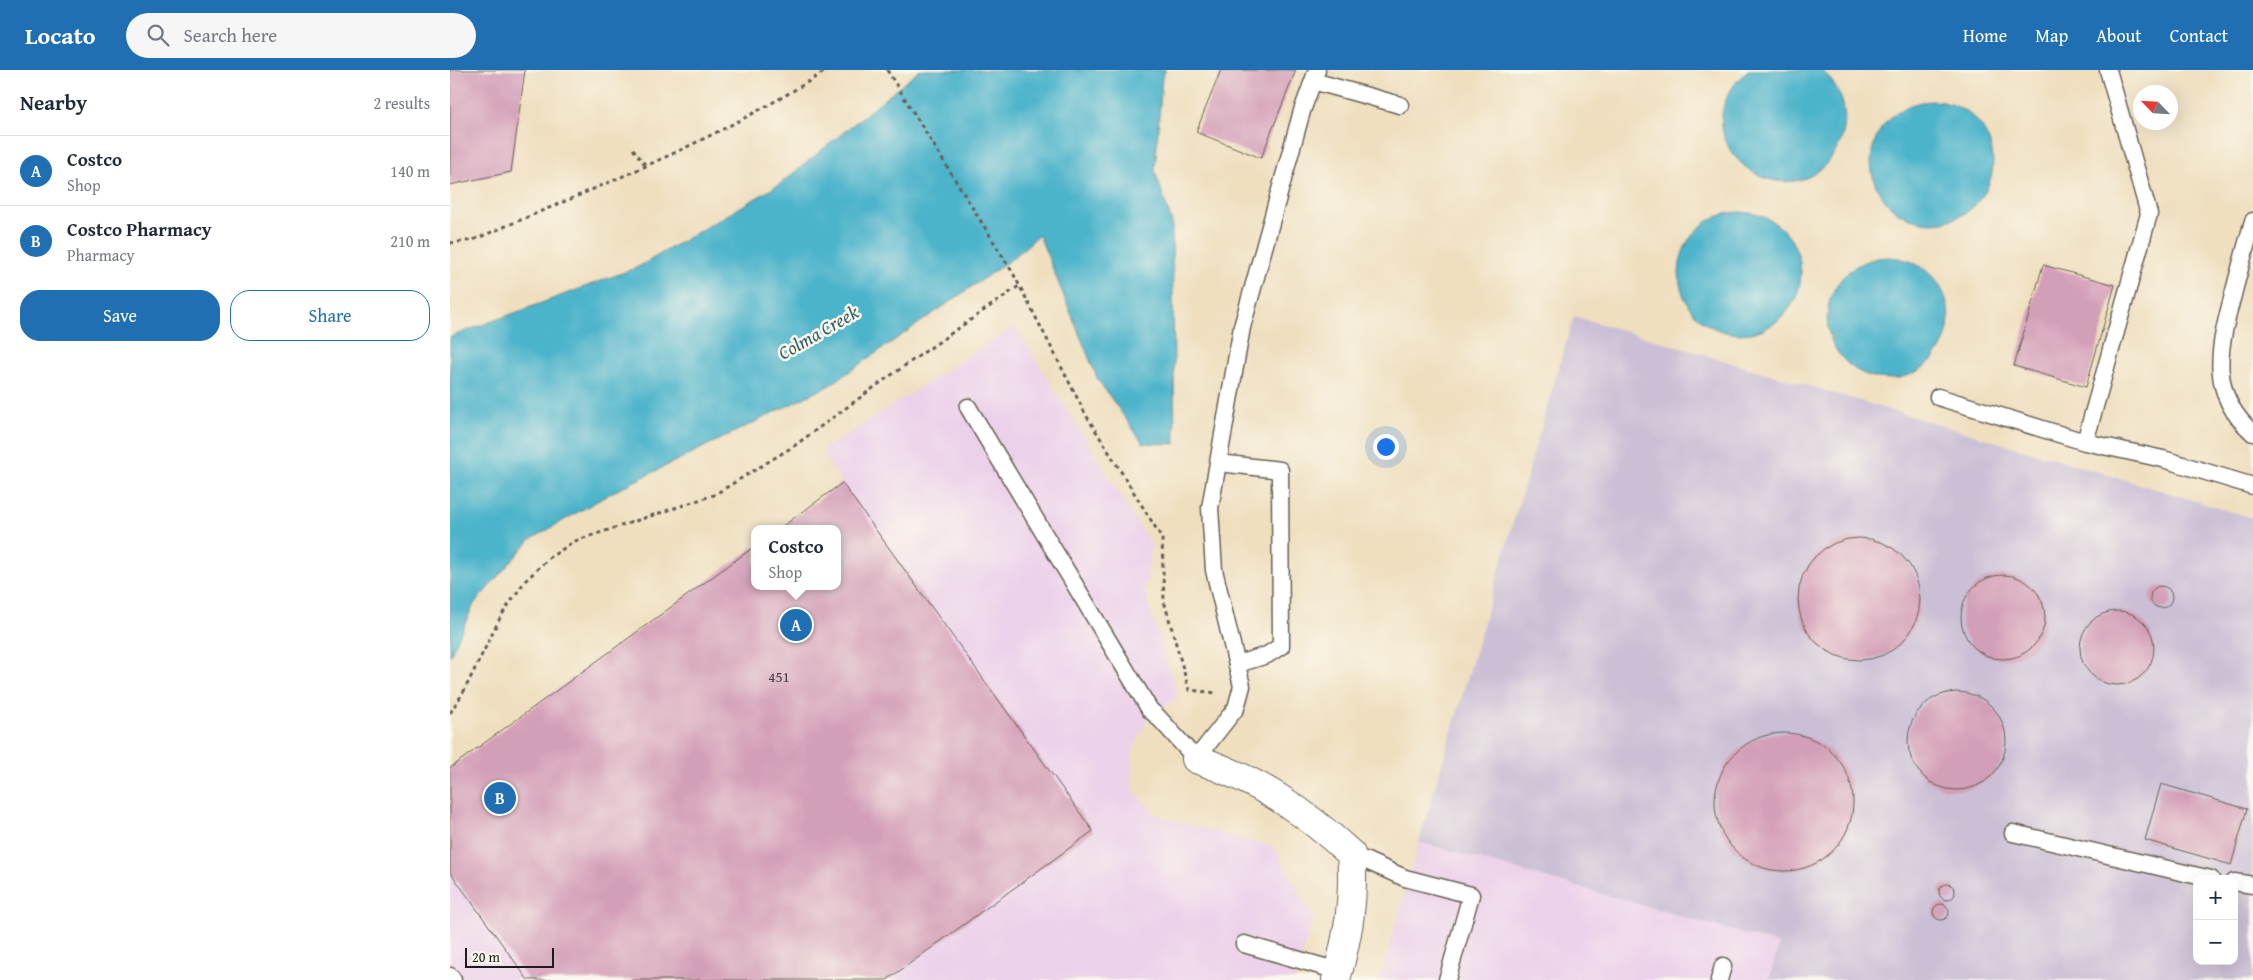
<!DOCTYPE html>
<html lang="en">
<head>
<meta charset="utf-8">
<style>
	body { margin:0; font-family:"Gentium Book Plus",serif; background:#f6f6f7; color:#1f2937 }
	.controls { position:absolute; right:15px; bottom:15px; display:grid; overflow:hidden; border-radius:10px; box-shadow:0 5px 20px #0002 }
	.controls button { width:45px; height:45px; display:grid; place-items:center; padding:0; border:0; border-bottom:1px solid #e0e1e3; background:#fff; color:#1f2937; font:25px sans-serif }
	.compass { position:absolute; left:1683px; top:15px; width:45px; height:45px; border-radius:50%; background:#fff; box-shadow:0 5px 20px #0002; rotate:295deg }
	.scale { position:absolute; left:15px; bottom:12px; width:89px; box-sizing:border-box; padding-left:5px; border:2px solid #1c1c1c; border-top:0; font-size:14px; line-height:18px; white-space:nowrap; color:#1c1c1c; -webkit-text-stroke:4px #fbf7ec; paint-order:stroke }
	.you { position:absolute; left:935px; top:376px; width:18px; height:18px; margin:-12px; border:4px solid #fff; border-radius:50%; background:#1a73e8; box-shadow:0 0 0 8px #1a73e833 }
	.badge { display:grid; place-items:center; width:32px; height:32px; border-radius:50%; background:#1f6fb2; color:#fff; font-size:16px; font-weight:700 }
	.pin { position:absolute; translate:-50% -50%; border:2px solid #fff; box-shadow:0 1px 5px #0006 }
	.popup { position:absolute; left:301px; top:455px; width:90px; height:65px; box-sizing:border-box; display:grid; place-content:center; border-radius:10px; background:#fff; filter:drop-shadow(0 1px 4px #0005); font-size:16px; white-space:nowrap; color:#747a83 }
	.popup b { font-size:19px; color:#1f2937 }
	.popup::after { content:''; position:absolute; left:50%; top:100%; margin-left:-10px; border:10px solid transparent; border-top-color:#fff }
	.list { margin:0; padding:0; list-style:none }
	h2 { display:flex; justify-content:space-between; align-items:center; height:65px; margin:0; padding:0 20px; font-size:21px }
	h2 small { font-size:16px; font-weight:400; color:#747a83 }
	.list li { display:grid; grid-template-columns:32px 1fr auto; gap:15px; align-items:center; box-sizing:border-box; height:70px; padding:0 20px; border-top:1px solid #e0e1e3 }
	.list b { display:block; font-size:19px; white-space:nowrap }
	.list p { margin:0; font-size:16px; white-space:nowrap; color:#747a83 }
	.list em { font-size:16px; font-style:normal; color:#747a83 }
	.actions { display:flex; gap:10px; padding:15px 20px }
	.actions a { flex:1; padding:11px 0; border:1px solid #1f6fb2; border-radius:20px; text-align:center; font-size:18px; color:#1f6fb2 }
	.actions .main { background:#1f6fb2; color:#fff }
	.icon { flex:none; width:28px; height:28px; fill:none; stroke:currentColor; stroke-width:2; stroke-linecap:round; stroke-linejoin:round }
	.map { position:relative; flex:none; width:1803px; height:910px; overflow:hidden }
	header { display:flex; align-items:center; gap:30px; box-sizing:border-box; height:70px; padding:0 25px; background:#1f6fb2; color:#fff }
	header strong { font-size:24px }
	nav { display:flex; gap:28px; margin-inline-start:auto; font-size:18px }
	.search { width:350px; height:45px; background:#f6f6f7; display:flex; align-items:center; gap:12px; box-sizing:border-box; padding:0 18px; border-radius:28px; color:#747a83; font-size:19px }
	main { display:flex }
	aside { flex:1; background:#fff }
	.map>svg:first-child { display:block }
	.built { fill:#ecd1ea }
	.industrial { fill:#cbbfd5; fill-rule:evenodd }
	.water { fill:#4bb3ca; stroke:#346873 }
	.building { fill:#d39eb7 }
	.lines { fill:none; stroke-linecap:round; stroke-linejoin:round }
	.lane-casing { stroke:#666055; stroke-width:19 }
	.street-casing { stroke:#666055; stroke-width:30 }
	.path { stroke:#666055; stroke-width:3; stroke-dasharray:4 4; stroke-linecap:butt }
	.lane { stroke:#fff; stroke-width:16 }
	.street { stroke:#fff; stroke-width:28 }
	.labels { text-anchor:middle; stroke-width:5; stroke-linejoin:round; paint-order:stroke }
	.number-label { font-size:15px; fill:#4a3c43 }
	.water-label { font-size:19px; font-style:italic; fill:#31606a; stroke:#fbf7ec }
</style>
</head>
<body>
<header>
<strong>Locato</strong>
<div class="search"><svg class="icon" aria-label="search" viewBox="0 0 24 24"><circle cx="10" cy="10" r="6"/><path d="M15 15l6 6"/></svg>Search here</div>
<nav><a>Home</a><a>Map</a><a>About</a><a>Contact</a></nav>
</header>
<main>
<aside>
<h2>Nearby<small>2 results</small></h2>
<ul class="list">
<li><span class="badge">A</span><div><b>Costco</b><p>Shop</p></div><em>140 m</em></li>
<li><span class="badge">B</span><div><b>Costco Pharmacy</b><p>Pharmacy</p></div><em>210 m</em></li>
</ul>
<div class="actions"><a class="main">Save</a><a>Share</a></div>
</aside>
<div class="map">
<svg width="1803" height="910" viewBox="0 0 1803 910">
	<rect width="100%" height="100%" fill="#fbf7ec"/>
	<filter id="ink" filterUnits="userSpaceOnUse"><feTurbulence type="fractalNoise" baseFrequency=".02" numOctaves="2"/><feDisplacementMap in="SourceGraphic" scale="10" xChannelSelector="R" yChannelSelector="G"/><feConvolveMatrix kernelMatrix="1 2 1 2 8 2 1 2 1" color-interpolation-filters="sRGB"/></filter>
	<filter id="wash" filterUnits="userSpaceOnUse"><feTurbulence type="fractalNoise" baseFrequency=".0096" numOctaves="4" result="noise"/><feDisplacementMap in="SourceGraphic" scale="20" xChannelSelector="R" yChannelSelector="G"/><feGaussianBlur stdDeviation="1.12" result="paint"/><feColorMatrix in="noise" values="0 0 0 0 0 0 0 0 0 0 0 0 0 0 0 0 0 1.4 0 .05"/><feComposite in="paint" operator="in"/></filter>
	<g filter="url(#wash)">
		<rect width="100%" height="100%" fill="#efdfbf"/>
		<path class="built" d="M565 256 701 475 695 522 728 627 697 650 682 682V718L706 746 824 777 863 848 845 910H0V698L305 476V516H387V459H329L392 413 372 381Z
			M969 772 1329 874 1319 910H930Z"/>
		<path class="industrial" d="M1124 246 1803 448V910H1319L1329 874 969 772ZM1747 809H1784V891H1747Z"/>
		<path class="water" d="M470 0H716L712 7 705 101 722 153 725 374 693 373 648 310 589 165 563 188 380 315 161 423 80 470 24 534 0 586V267L188 197 330 114Z
			M1298 0C1310 0 1363 0 1370 0 1378 4 1383 13 1387 20 1397 36 1397 59 1389 75 1345 164 1217 72 1298 0Z
			M1421 92a61 61 0 1 1 122 0a61 61 0 1 1-122 0Z
			M1229 203a61 61 0 1 1 122 0a61 61 0 1 1-122 0Z
			M1377 248a61 61 0 1 1 122 0a61 61 0 1 1-122 0Z"/>
		<g id="blocks">
			<path class="building" d="M0 0H75L61 102 0 115Z
				M771 0H846L811 88 746 62Z
				M1593 195 1665 215 1636 317 1564 296Z
				M392 413 643 761 437 910H78L0 802V698L305 476V516H387V459H329Z
				M1348 529a61 61 0 1 1 122 0a61 61 0 1 1-122 0Z
				M1511 547a42 42 0 1 1 84 0a42 42 0 1 1-84 0Z
				M1700 527a11 11 0 1 1 22 0a11 11 0 1 1-22 0Z
				M1630 578a37 37 0 1 1 74 0a37 37 0 1 1-74 0Z
				M1458 671a49 49 0 1 1 98 0a49 49 0 1 1-98 0Z
				M1265 732a69 69 0 1 1 138 0a69 69 0 1 1-138 0Z
				M1711 714 1797 739 1781 795 1695 770Z
				M1489 822a8 8 0 1 1 16 0a8 8 0 1 1-16 0Z
				M1483 842a8 8 0 1 1 16 0a8 8 0 1 1-16 0Z"/>
		</g>
	</g>
	<g filter="url(#ink)">
		<use href="#blocks" fill-opacity="0" stroke="#666055" stroke-width="1"/>
		<g class="lines">
			<defs>
				<path id="lane" d="M1658 0 1699 144 1635 372 1713 389 1803 416
					M863 11 950 35
					M1803 151C1796 176 1789 201 1783 225 1769 277 1757 323 1803 363
					M1488 327 1635 372
					M518 337 700 640 708 647 746 689 786 638 792 616 764 500 760 438 792 257 852 41 867 0
					M769 393 830 400 831 576 817 585 788 594
					M1563 763 1761 809
					M901 784 955 808 1021 825 997 910
					M1784 812 1803 815
					M794 874 888 901
					M0 906 3 910
					M1269 910 1273 896"/>
				<path id="street" d="M746 689C808 710 853 740 901 784 905 830 898 865 886 910"/>
			</defs>
			<use href="#lane" class="lane-casing"/>
			<use href="#street" class="street-casing"/>
			<path class="path" d="M437 0 563 203 636 345 712 468 714 531 739 620 767 623
				M183 79 196 96
				M0 173 23 170C143 119 266 71 377 0
				M0 643 13 623 51 546 75 511 99 488 125 471 264 425 344 376 430 313 569 216"/>
			<use href="#lane" class="lane"/>
			<use href="#street" class="street"/>
		</g>
	</g>
	<g class="labels">
		<g class="number-label">
			<text x="329" y="612">451</text>
		</g>
		<g class="water-label">
			<text transform="translate(368 262) rotate(-30)" y="7">Colma Creek</text>
		</g>
	</g>
</svg>
<div class="controls">
<button>+</button>
<button>−</button>
</div>
<svg class="compass" viewBox="-18 -18 36 36"><path d="M0-13l5 13h-10z" fill="#e53935"/><path d="M0 13l5-13h-10z" fill="#747a83"/></svg>
<div class="scale">20 m</div>
<div class="you"></div>
<div class="pin badge" style="left:346px;top:555px">A</div>
<div class="popup"><b>Costco</b>Shop</div>
<div class="pin badge" style="left:50px;top:728px">B</div>
</div>
</main>
</body>
</html>
